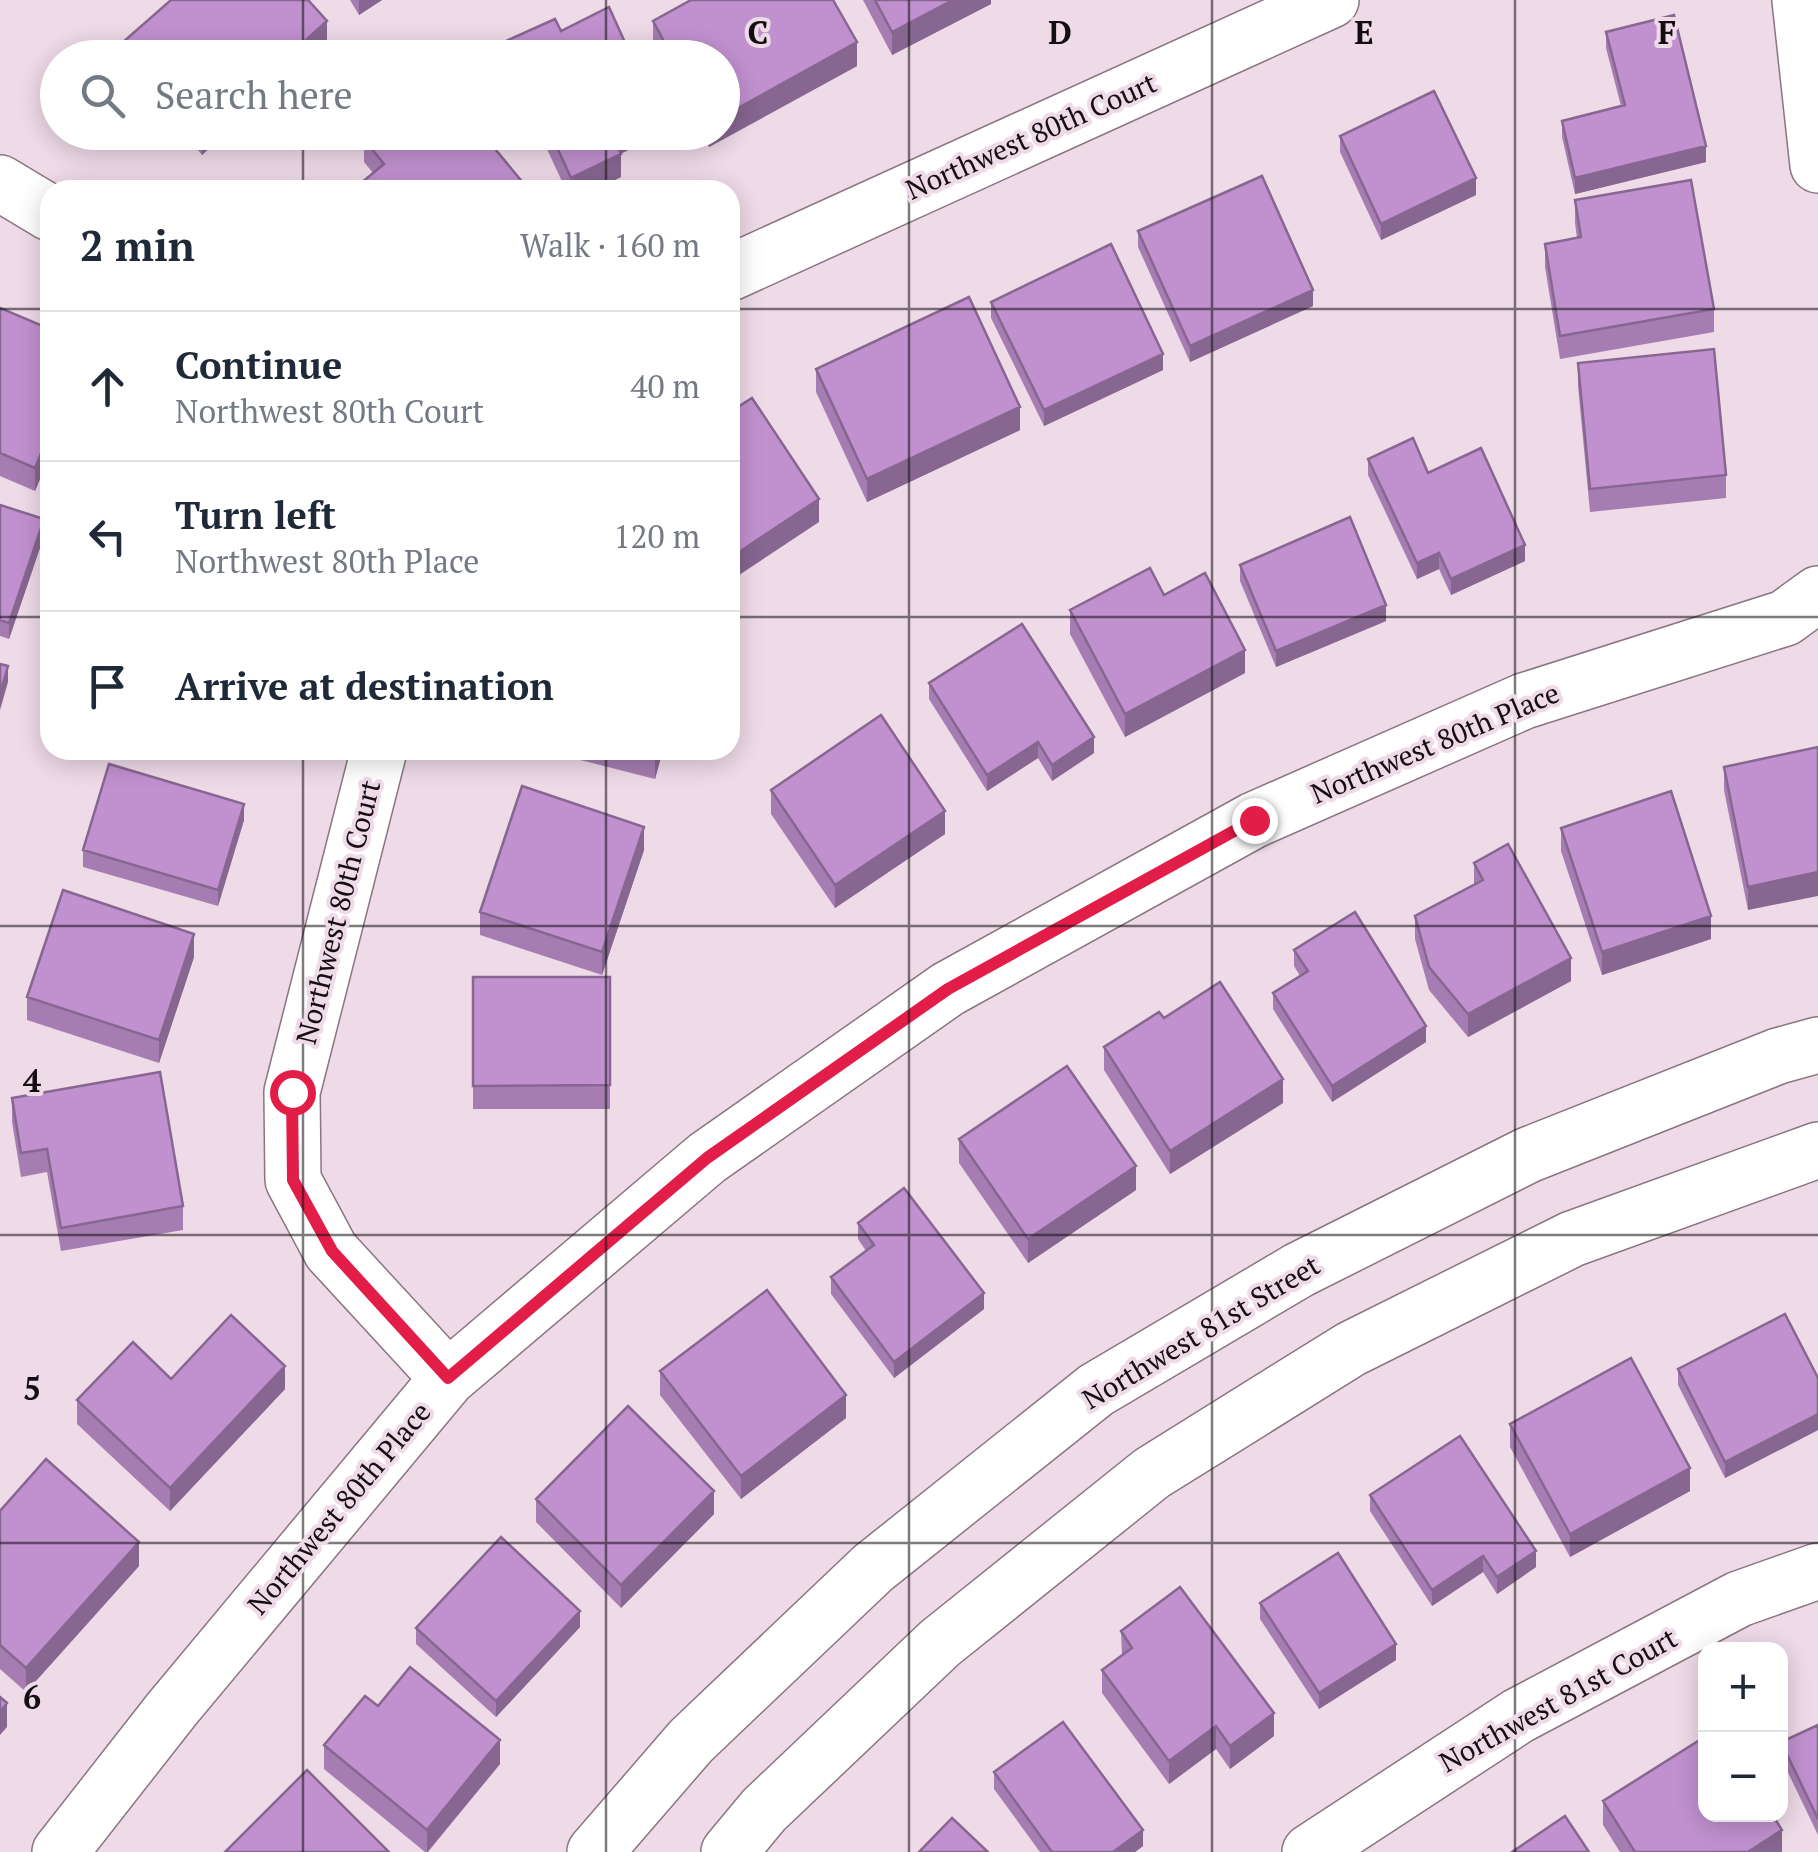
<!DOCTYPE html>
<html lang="en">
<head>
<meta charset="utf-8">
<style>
	body { margin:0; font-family:"PT Serif",serif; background:#f6f6f7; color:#1f2937 }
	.controls { position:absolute; right:30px; bottom:30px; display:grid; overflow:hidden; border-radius:20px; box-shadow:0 5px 25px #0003 }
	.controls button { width:90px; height:90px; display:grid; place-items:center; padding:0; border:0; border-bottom:2px solid #e0e1e3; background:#fff; color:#1f2937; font:50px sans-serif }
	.stop { position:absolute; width:30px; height:30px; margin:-22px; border:8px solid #e11d48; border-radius:50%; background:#fff }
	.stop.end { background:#e11d48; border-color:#fff; box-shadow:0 2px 10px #0008 }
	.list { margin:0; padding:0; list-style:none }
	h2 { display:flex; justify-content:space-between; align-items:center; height:130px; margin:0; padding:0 40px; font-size:42px }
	h2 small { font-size:32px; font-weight:400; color:#747a83 }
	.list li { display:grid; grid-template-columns:65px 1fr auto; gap:30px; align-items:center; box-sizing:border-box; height:150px; padding:0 40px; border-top:2px solid #e0e1e3 }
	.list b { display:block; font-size:38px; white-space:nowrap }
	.list p { margin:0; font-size:32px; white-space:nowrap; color:#747a83 }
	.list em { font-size:32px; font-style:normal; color:#747a83 }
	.icon { flex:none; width:55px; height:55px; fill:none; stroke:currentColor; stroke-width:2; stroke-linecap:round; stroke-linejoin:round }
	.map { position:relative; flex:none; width:1818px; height:1852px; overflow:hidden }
	.search { position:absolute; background:#fff; box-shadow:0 5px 25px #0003; left:40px; top:40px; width:700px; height:110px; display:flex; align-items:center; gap:25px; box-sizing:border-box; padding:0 35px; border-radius:55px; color:#747a83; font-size:38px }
	.panel { position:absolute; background:#fff; box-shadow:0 5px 25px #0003; left:40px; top:180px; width:700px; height:580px; border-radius:30px }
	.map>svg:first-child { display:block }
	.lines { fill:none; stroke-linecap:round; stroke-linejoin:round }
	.minor-casing { stroke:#897682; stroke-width:58 }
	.minor { stroke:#fff; stroke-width:55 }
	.wall { fill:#a67db2 }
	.shaded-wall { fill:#876691 }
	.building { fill:#c191cf; stroke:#876691; stroke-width:2.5 }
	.route { stroke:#e11d48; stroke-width:12 }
	.grid { fill:none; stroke:#140e12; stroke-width:2.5; stroke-opacity:0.55 }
	.labels { text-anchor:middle; stroke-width:8; stroke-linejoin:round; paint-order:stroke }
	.street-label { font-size:28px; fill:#140e12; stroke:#efdae8 }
	.grid-label { font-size:32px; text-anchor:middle; font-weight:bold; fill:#140e12; stroke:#efdae8; stroke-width:8; stroke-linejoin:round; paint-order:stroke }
</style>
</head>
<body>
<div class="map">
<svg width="1818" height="1852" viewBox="0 0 1818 1852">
	<rect width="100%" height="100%" fill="#efdae8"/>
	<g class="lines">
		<defs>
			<path id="minor" d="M1800 0 1818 165
				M0 183 50 213
				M730 273 1331 0
				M379 750 292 1092 293 1180 331 1251 448 1378
				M60 1852 172 1709 448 1378 707 1158 948 989 1254 820 1524 701 1785 618 1818 594
				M595 1852 691 1741 873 1568 1096 1390 1299 1270 1528 1155 1778 1056 1818 1045
				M729 1852 764 1810 940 1643 1152 1473 1351 1349 1572 1239 1818 1150
				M1310 1852 1518 1716 1739 1599 1818 1571"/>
		</defs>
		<use href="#minor" class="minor-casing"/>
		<use href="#minor" class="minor"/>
	</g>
	<path class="wall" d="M350 0H382L359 15Z
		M863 0H991V4L892 55Z
		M653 21 857 66 709 147 701 132H722V58H660L653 45Z
		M561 31 632 58H506V41Z
		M1606 32 1706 162 1575 194 1562 137V121L1621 106 1606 48Z
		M123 42 327 45 312 58H123Z
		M183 132H227L202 155Z
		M539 132H658V136L621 153V177L594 190H566Z
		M1340 136 1476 195 1381 240 1340 152Z
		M364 139 529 190H355V188L373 173 364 162Z
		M1575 200 1714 309V332L1560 359 1545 267V244L1577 238 1575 223Z
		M1138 231 1313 306 1190 362 1138 247Z
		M991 302 1163 370 1044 426 991 318Z
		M0 308 50 329V455L35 491 0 476Z
		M1578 363 1726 475V498L1590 512 1578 386Z
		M816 369 1020 430 867 502 816 392Z
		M1368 459 1428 473 1525 561 1451 595 1439 569 1417 579 1368 475Z
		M0 505 44 536 9 639 0 636Z
		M1240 565 1386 621 1276 667 1240 581Z
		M1164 595 1245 673 1125 737 1070 634V610Z
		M929 683 1094 753 1052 781 1038 758 987 791 929 699Z
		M1818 747 1748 910 1724 790V767Z
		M198 750H228L225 759Z
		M541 750H663L655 779Z
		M771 790 945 834 835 908 771 814Z
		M244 820 218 906 83 867V850Z
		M1561 828 1711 939 1602 975 1561 851Z
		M644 850 602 975 480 935V912Z
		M1474 863 1571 981 1468 1037 1429 990 1415 939V916L1474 884Z
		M1294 950 1426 1042 1332 1102 1273 1009V993L1300 976 1294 966Z
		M194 957 159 1063 27 1020V997Z
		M473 977H610V1109H473Z
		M1164 1018 1283 1103 1170 1174 1104 1070V1047Z
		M12 1098 183 1206V1230L61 1251 47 1172 21 1177 12 1122Z
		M959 1139 1136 1190 1028 1263 959 1163Z
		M858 1223 984 1309 894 1378 831 1294V1277L866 1251 858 1239Z
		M1678 1369 1818 1378V1430L1725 1478 1678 1385Z
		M660 1371 846 1418 741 1499 660 1395Z
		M171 1379 285 1389 170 1511 77 1424V1400Z
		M1510 1424 1690 1491 1570 1557 1510 1447Z
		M1370 1495 1536 1567 1497 1594 1483 1572 1432 1606 1370 1511Z
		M536 1499 714 1514 621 1608 536 1522Z
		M0 1511 139 1566 26 1692 0 1669Z
		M1260 1603 1396 1660 1319 1709 1260 1619Z
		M580 1627 496 1717 416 1644V1628Z
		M1121 1631 1274 1736 1230 1769 1216 1749 1169 1784 1102 1693V1670L1122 1655Z
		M378 1706 500 1764 428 1852H425L324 1769V1745Z
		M1818 1725V1835L1781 1758V1742Z
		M994 1772 1143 1846 1135 1852H1040L994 1789Z
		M1603 1801 1782 1852H1620L1603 1825Z"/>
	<path class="shaded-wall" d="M359 0H382L359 15Z
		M953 0H991V4L892 55V32Z
		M327 21V45L312 58H286Z
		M857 42V66L709 147V132H722V117Z
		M202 132H227L202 155Z
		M615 132H658V136L612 158V134Z
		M1706 146V162L1575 194V178Z
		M621 154V177L594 190H571V178Z
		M1476 178V195L1381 240V224Z
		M1313 290V306L1190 362V346Z
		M1163 354V370L1044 426V410Z
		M1020 407V430L867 502V479Z
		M50 432V455L35 491V468Z
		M819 499V522L730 581V558Z
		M44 519V536L9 639V623Z
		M1525 545V561L1451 595V579Z
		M1439 553V569L1417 579V563Z
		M1386 605V621L1276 667V651Z
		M1245 650V673L1125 737V714Z
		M8 666V682L0 710V694Z
		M1094 737V753L1052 781V765Z
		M1038 742V758L987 791V775Z
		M657 750H663L655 779V756Z
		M244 804V820L218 906V890Z
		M945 811V834L835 908V885Z
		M644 827V850L602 975V952Z
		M1818 872V896L1748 910V887Z
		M1711 916V939L1602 975V952Z
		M194 934V957L159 1063V1040Z
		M1571 958V981L1468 1037V1014Z
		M1426 1026V1042L1332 1102V1086Z
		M1283 1079V1103L1170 1174V1151Z
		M1136 1166V1190L1028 1263V1239Z
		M984 1293V1309L894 1378V1362Z
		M285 1366V1389L170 1511V1488Z
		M846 1395V1418L741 1499V1476Z
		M1818 1414V1430L1725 1478V1462Z
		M1690 1468V1491L1570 1557V1534Z
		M714 1491V1514L621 1608V1585Z
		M139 1542V1566L26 1692V1668Z
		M1536 1551V1567L1497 1594V1577Z
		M1483 1556V1572L1432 1606V1590Z
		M580 1611V1627L496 1717V1701Z
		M1396 1644V1660L1319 1709V1693Z
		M7 1703V1727L0 1735V1712Z
		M1274 1713V1736L1230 1769V1746Z
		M1216 1726V1749L1169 1784V1761Z
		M500 1740V1764L427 1852V1830Z
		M1143 1830V1846L1135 1852H1113Z
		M1782 1830V1852H1748Z"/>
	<path class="building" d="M171 0H308L327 21 286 58H137L123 42Z
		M691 0H833L857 42 722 117V58H673L653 21Z
		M875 0H953L892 32Z
		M609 7 632 58H514L506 41 555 19 561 31Z
		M1674 15 1706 146 1575 178 1562 121 1625 105 1606 32Z
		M1434 91 1476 178 1381 224 1340 136Z
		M372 132H481L529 190H357L355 188 384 164 364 139Z
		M550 132H615L612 134 621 154 571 178Z
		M1262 176 1313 290 1190 346 1138 231Z
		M1691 180 1714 309 1560 336 1545 244 1581 237 1575 200Z
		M1111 244 1163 354 1044 410 991 302Z
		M969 297 1020 407 867 479 816 369Z
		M0 308 50 329V432L35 468 0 453Z
		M1714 349 1726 475 1590 489 1578 363Z
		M752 398 819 499 730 558V412Z
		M1413 438 1428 473 1481 448 1525 545 1451 579 1439 553 1417 563 1368 459Z
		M0 505 44 519 9 623 0 620Z
		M1350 517 1386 605 1276 651 1240 565Z
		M1150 568 1164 595 1205 573 1245 650 1125 714 1070 610Z
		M1022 624 1094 737 1052 765 1038 742 987 775 929 683Z
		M0 664 8 666 0 694Z
		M881 715 945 811 835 885 771 790Z
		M1818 747V872L1748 887 1724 767Z
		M632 750H657L655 756Z
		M109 764 244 804 218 890 83 850Z
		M522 786 644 827 602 952 480 912Z
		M1671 791 1711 916 1602 952 1561 828Z
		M1508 844 1571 958 1468 1014 1429 967 1415 916 1483 880 1474 863Z
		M63 890 194 934 159 1040 27 997Z
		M1355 912 1426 1026 1332 1086 1273 993 1308 971 1294 950Z
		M473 977H610V1085L473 1086Z
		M1220 982 1283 1079 1170 1151 1104 1047 1159 1012 1164 1018Z
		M1067 1066 1136 1166 1028 1239 959 1139Z
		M160 1072 183 1206 61 1228 47 1149 21 1153 12 1098Z
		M904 1188 984 1293 894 1362 831 1277 874 1245 858 1223Z
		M767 1290 846 1395 741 1476 660 1371Z
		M1785 1314 1818 1378V1414L1725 1462 1678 1369Z
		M231 1315 285 1366 170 1488 77 1400 133 1342 171 1379Z
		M1631 1358 1690 1468 1570 1534 1510 1424Z
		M628 1406 714 1491 621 1585 536 1499Z
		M1460 1436 1536 1551 1497 1577 1483 1556 1432 1590 1370 1495Z
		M46 1459 139 1542 26 1668 0 1645V1511Z
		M501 1537 580 1611 496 1701 416 1628Z
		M1338 1553 1396 1644 1319 1693 1260 1603Z
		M1180 1587 1274 1713 1230 1746 1216 1726 1169 1761 1102 1670 1132 1648 1121 1631Z
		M410 1667 500 1740 427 1830 324 1745 365 1696 378 1706Z
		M0 1697 7 1703 0 1712Z
		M1063 1722 1143 1830 1113 1852H1052L994 1772Z
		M1818 1725V1819L1781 1742Z
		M1706 1736V1814H1772L1782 1830 1748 1852H1635L1603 1801Z
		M307 1770 389 1852H225Z
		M1565 1816 1589 1852H1512Z
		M952 1818 988 1852H919Z"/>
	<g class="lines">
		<path class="route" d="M292 1092 293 1180 332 1251 448 1378 707 1158 948 989 1254 820"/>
	</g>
	<path class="grid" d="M303 0V58M606 0V58M909 0V1852M1212 0V1852M1515 0V1852M303 132V190M606 132V190M0 309H50M730 309H1818M0 617H50M730 617H1818M303 750V1852M606 750V1852M0 926H1818M0 1235H1818M0 1543H1818"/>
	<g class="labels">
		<g class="street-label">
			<text transform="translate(1031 136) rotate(-24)" y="10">Northwest 80th Court</text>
			<text transform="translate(1435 743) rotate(-23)" y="10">Northwest 80th Place</text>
			<text transform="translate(338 912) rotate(-76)" y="10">Northwest 80th Court</text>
			<text transform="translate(1201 1332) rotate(-31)" y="10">Northwest 81st Street</text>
			<text transform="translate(339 1508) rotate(-50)" y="10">Northwest 80th Place</text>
			<text transform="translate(1558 1700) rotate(-29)" y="10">Northwest 81st Court</text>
		</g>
	</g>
	<g class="grid-label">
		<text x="758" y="44">C</text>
		<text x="1060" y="44">D</text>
		<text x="1364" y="44">E</text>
		<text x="1667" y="44">F</text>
		<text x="32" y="1092">4</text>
		<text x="32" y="1400">5</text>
		<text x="32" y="1709">6</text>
	</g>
</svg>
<div class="controls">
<button>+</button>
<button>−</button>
</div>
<div class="stop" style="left:292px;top:1092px"></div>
<div class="stop end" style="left:1254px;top:820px"></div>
<div class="search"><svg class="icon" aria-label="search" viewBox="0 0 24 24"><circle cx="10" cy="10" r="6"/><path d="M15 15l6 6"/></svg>Search here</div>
<section class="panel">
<h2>2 min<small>Walk · 160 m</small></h2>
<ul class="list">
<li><svg class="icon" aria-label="ahead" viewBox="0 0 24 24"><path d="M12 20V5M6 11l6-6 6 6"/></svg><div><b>Continue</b><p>Northwest 80th Court</p></div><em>40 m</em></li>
<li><svg class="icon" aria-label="left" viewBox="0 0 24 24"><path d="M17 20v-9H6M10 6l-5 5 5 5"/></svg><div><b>Turn left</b><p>Northwest 80th Place</p></div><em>120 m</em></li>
<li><svg class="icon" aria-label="arrive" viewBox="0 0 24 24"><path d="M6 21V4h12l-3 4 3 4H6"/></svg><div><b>Arrive at destination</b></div></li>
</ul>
</section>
</div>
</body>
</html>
